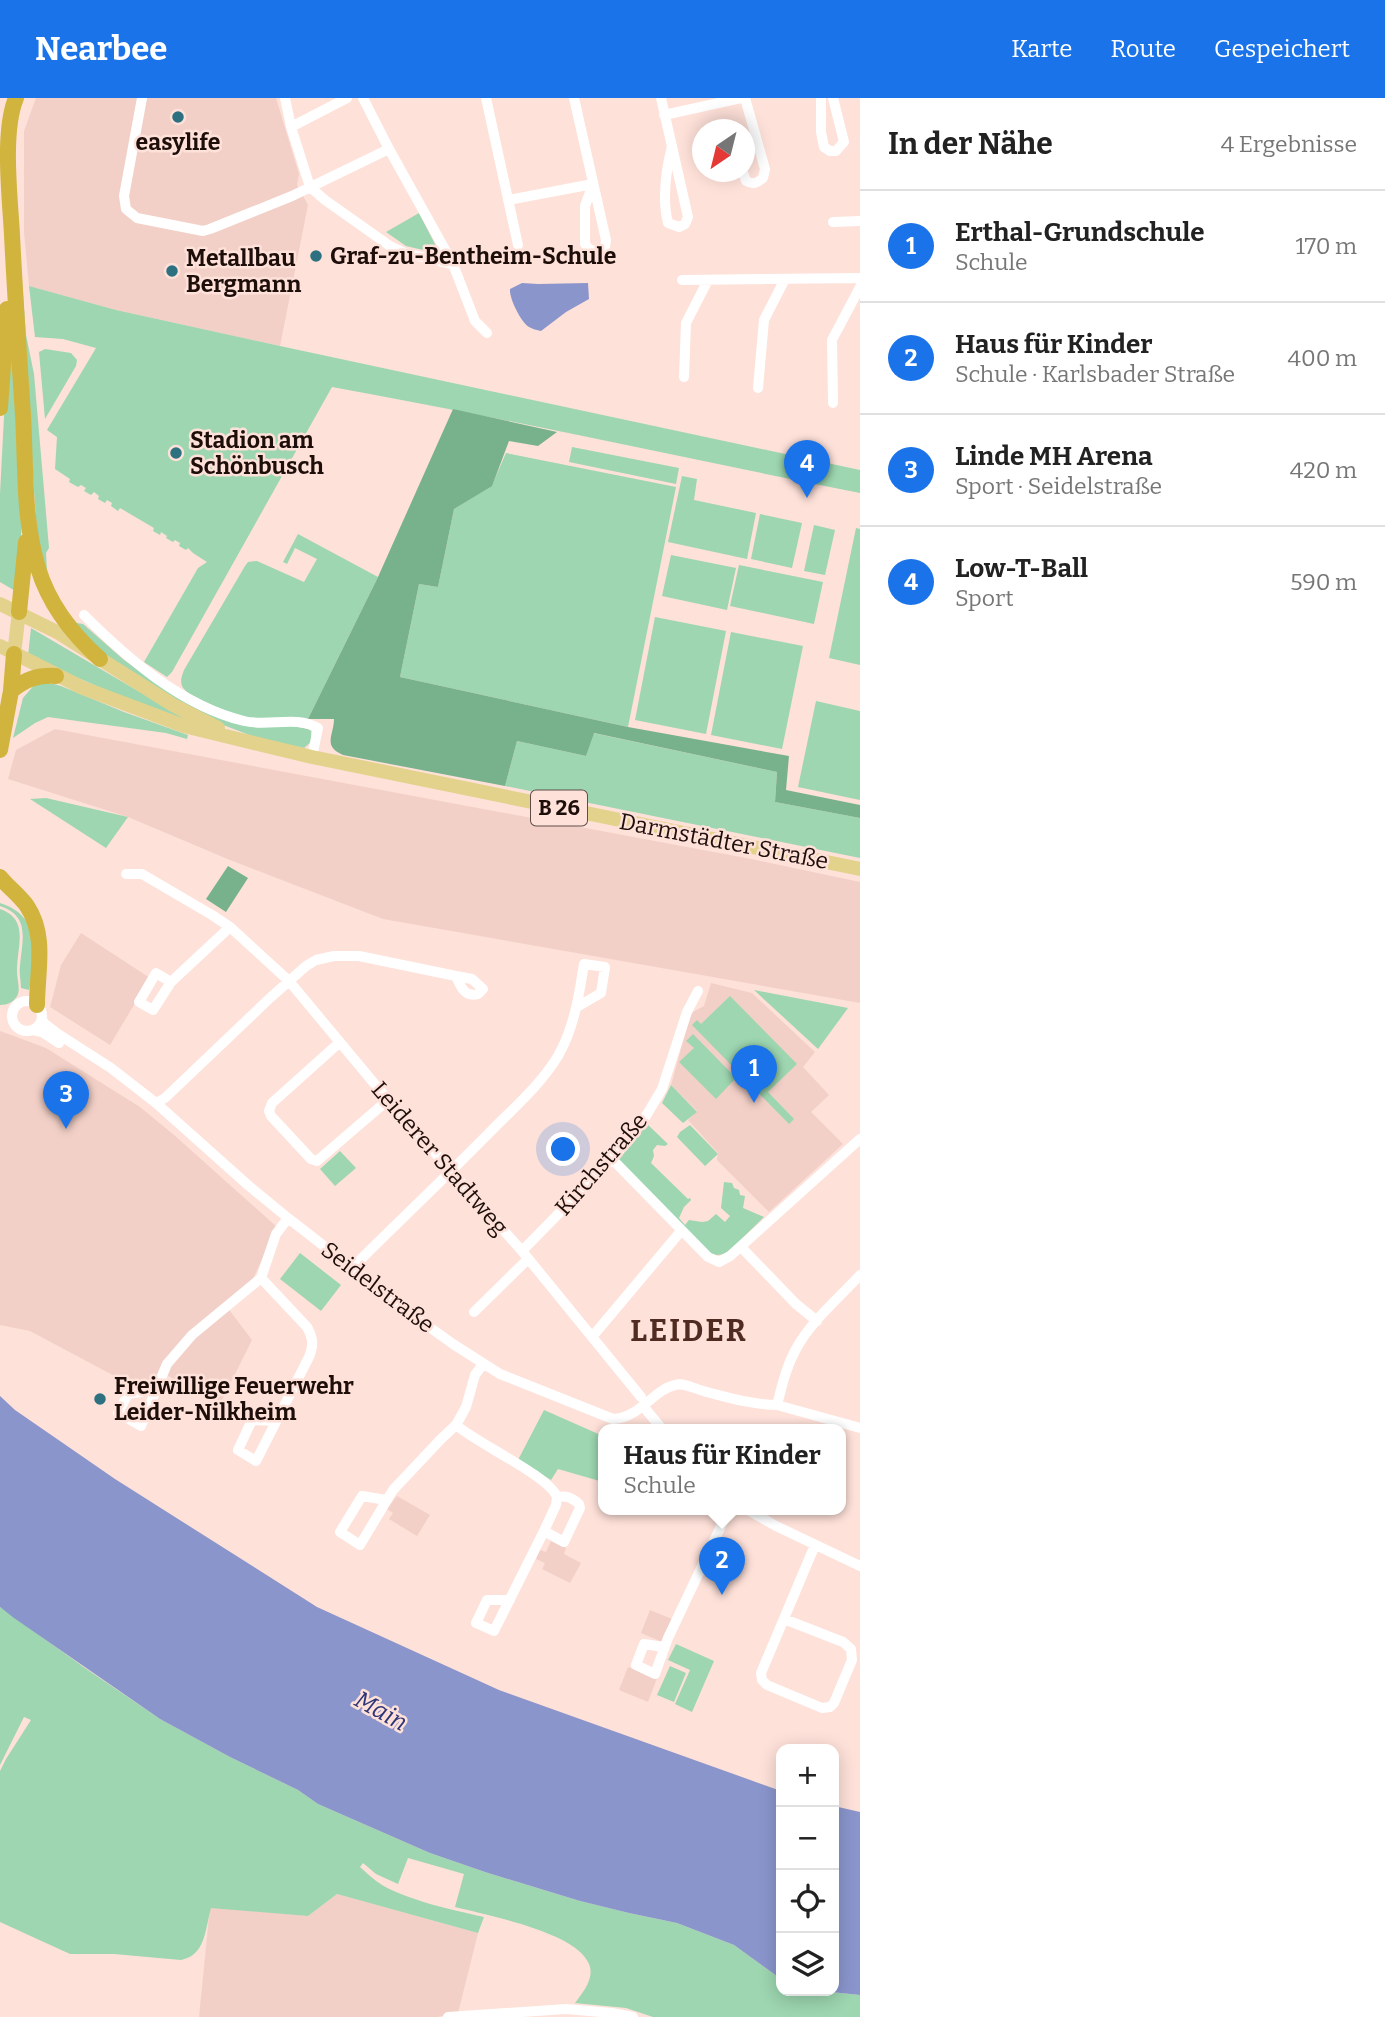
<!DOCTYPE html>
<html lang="de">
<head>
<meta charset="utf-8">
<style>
	body { margin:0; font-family:Bitter,serif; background:#f6f6f6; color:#222 }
	.controls { position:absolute; right:21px; bottom:21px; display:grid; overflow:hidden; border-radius:14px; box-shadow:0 4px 18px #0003 }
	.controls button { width:63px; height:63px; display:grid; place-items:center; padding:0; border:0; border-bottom:2px solid #e0e0e0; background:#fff; color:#222; font:35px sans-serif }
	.compass { position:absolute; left:692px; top:21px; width:63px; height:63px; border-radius:50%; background:#fff; box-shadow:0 4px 18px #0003; rotate:215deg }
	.you { position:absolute; left:564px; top:1052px; width:24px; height:24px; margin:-18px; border:5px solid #fff; border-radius:50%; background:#1a73e8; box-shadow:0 0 0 10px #1a73e833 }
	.badge { display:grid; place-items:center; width:46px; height:46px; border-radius:50%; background:#1a73e8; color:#fff; font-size:23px; font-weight:700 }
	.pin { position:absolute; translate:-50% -58px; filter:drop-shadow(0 2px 4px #0008) }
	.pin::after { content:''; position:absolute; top:37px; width:24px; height:21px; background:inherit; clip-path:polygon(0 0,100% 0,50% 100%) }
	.popup { position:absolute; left:598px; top:1326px; width:248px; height:91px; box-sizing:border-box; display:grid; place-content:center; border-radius:14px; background:#fff; filter:drop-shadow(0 2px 5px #0005); font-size:23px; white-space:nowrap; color:#767676 }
	.popup b { font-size:26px; color:#222 }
	.popup::after { content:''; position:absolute; left:50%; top:100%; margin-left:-14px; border:14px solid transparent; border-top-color:#fff }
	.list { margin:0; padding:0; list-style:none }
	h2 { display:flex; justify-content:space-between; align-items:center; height:91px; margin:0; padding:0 28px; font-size:30px }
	h2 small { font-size:23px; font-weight:400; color:#767676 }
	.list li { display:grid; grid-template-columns:46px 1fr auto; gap:21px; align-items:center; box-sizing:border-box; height:112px; padding:0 28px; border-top:2px solid #e0e0e0 }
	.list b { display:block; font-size:26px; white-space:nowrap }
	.list p { margin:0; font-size:23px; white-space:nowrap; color:#767676 }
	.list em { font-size:23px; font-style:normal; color:#767676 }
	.icon { flex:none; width:38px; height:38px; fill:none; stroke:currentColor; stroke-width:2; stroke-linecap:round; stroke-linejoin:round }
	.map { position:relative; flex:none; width:860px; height:1919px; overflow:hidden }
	header { display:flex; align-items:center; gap:42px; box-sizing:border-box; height:98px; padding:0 35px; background:#1a73e8; color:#fff }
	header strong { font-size:33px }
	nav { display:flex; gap:38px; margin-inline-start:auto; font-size:24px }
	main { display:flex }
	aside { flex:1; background:#fff }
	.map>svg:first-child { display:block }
	.built { fill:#f2d0c7 }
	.green { fill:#9dd6b0 }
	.forest { fill:#78b28c }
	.water { fill:#8a95cc }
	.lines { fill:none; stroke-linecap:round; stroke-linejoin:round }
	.minor { stroke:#fff; stroke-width:10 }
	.major { stroke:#e3d28b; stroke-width:14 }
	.highway { stroke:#d1b43e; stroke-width:16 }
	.poi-dot { fill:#2d7181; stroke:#fee1d9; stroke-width:2.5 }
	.labels { text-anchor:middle; stroke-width:5; stroke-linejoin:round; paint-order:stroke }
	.shield { fill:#fee1d9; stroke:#614d48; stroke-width:2 }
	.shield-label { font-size:21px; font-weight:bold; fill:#1e0e0a }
	.poi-label { font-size:23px; font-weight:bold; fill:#1e0e0a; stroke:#fee1d9; text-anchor:start }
	.street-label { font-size:23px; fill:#1e0e0a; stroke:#fee1d9 }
	.water-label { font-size:24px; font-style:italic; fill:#2f3678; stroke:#fee1d9 }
	.district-label { font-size:30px; font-weight:bold; letter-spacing:2px; fill:#502b21; stroke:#fee1d9 }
</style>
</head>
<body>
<header>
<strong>Nearbee</strong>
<nav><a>Karte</a><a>Route</a><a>Gespeichert</a></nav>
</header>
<main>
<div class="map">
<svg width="860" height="1919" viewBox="0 0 860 1919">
	<rect width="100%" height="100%" fill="#fee1d9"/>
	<path class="built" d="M36 0H276L299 76 297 87 308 107 280 248 116 212 29 188 24 134V33Z
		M55 631 746 760 860 784V905L383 821 230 762 128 719 8 681 16 652Z
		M81 835 150 880 110 947 50 909 61 867Z
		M711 885 752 895 815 954 803 969 829 997 811 1014 843 1046 769 1114 717 1062 718 1055 688 1022 697 1013 671 987 691 915 704 908Z
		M0 933 46 950 140 1009 174 1037 277 1129 252 1183 224 1205 252 1242 221 1304 160 1274 152 1288 137 1290 30 1233 0 1227Z
		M397 1398 430 1417 417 1438 389 1421 393 1415 387 1411Z
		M551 1443 566 1450 564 1456 581 1465 570 1485 542 1471 545 1465 536 1461 540 1452 546 1454Z
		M650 1512 672 1521 662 1544 641 1535Z
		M628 1569 657 1580 648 1604 619 1592Z
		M337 1796 478 1835 458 1915 437 1919H199L210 1809 308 1818Z"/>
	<path class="green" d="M13 59 26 237 34 276 49 450 46 455 47 474 38 448 11 68Z
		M419 115 440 156 406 148 386 134Z
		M29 188 116 212 280 248 860 372V395C684 360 509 321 332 289L172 574 167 579 144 564 198 470 207 464 193 455 188 450 186 452 179 448 180 445 175 442 173 444 166 440 167 438 161 434 160 437 153 433 154 430 120 410 118 413 111 408 112 405 107 402 105 405 98 401 99 398 94 394 91 397 84 393 86 390 81 387 78 389 69 384 70 381 55 371 57 339 47 332 96 250 63 241 35 239Z
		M13 242 22 424 17 494 0 484V396L5 299Z
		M45 251 71 255 77 262 76 268 45 321 39 254Z
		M572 349 679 370 676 386 569 364Z
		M506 355 676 389 628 629 400 579 419 486 438 489 454 411 492 387Z
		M682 378 697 381 694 402 756 415 747 461 668 444Z
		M760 416 802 425 792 470 751 461Z
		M814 427 835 432 825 477 804 473Z
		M856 430 860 431V567L829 560Z
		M298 436 378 479 308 621C290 621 264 624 246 620 233 617 187 600 182 588 180 583 182 577 184 572L245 468 248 464 257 463 304 484 317 461 295 450 287 466 283 464Z
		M671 457 736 470 727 512 662 498Z
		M739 467 823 484 814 526 730 508Z
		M65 512 77 525 83 526 124 562 147 578 200 610 308 631 311 633V644L304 650 257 640 197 617 94 549Z
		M655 519 726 533 706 636 635 622Z
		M31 530 189 623 172 621 28 558Z
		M731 534 803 548 782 651 711 637Z
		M36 585 54 586 61 588 124 614 188 637 187 641 166 635 48 619 35 625 13 640 23 600Z
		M816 603 860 613V702L798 689Z
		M593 635 777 674 775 704 860 720V760L505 688 517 643 586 658Z
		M46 700 128 719 106 750 30 701Z
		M0 805C42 818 36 857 29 892L21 890C21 883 19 876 20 868 22 843 31 818 0 808Z
		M0 811C31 822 16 850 17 874 17 881 20 889 18 896 15 904 7 907 0 907Z
		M754 892 848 910 818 951Z
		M730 898 797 966 768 994 794 1021 789 1026 692 927 697 922 701 926Z
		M693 936 736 980 716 1001 679 964 694 950 686 943Z
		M671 987 697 1014 683 1025 662 1005Z
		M647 1026 668 1046 665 1048 657 1047 653 1052 654 1058 651 1065 688 1101 690 1100 691 1102 684 1109 679 1120 685 1127 689 1122 702 1124 708 1123 716 1116 725 1124 730 1118 721 1110 724 1084 732 1085 734 1090 739 1092 740 1097 745 1098 743 1110 764 1119 726 1156 717 1157 711 1156 618 1063Z
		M690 1027 718 1056 705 1068 677 1039 680 1034Z
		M340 1053 356 1070 335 1088 320 1071Z
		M300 1155 341 1187 321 1213 280 1181Z
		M544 1312 603 1338V1384L558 1371 551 1382 518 1362Z
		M0 1509 85 1570 160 1621 230 1659 298 1692 318 1706 430 1755 485 1774 580 1803 629 1815 677 1825 734 1847 781 1881V1893H821L860 1897V1919H653L626 1910 575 1905C583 1894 595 1880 589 1866 577 1834 486 1817 455 1809L464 1776 408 1760 398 1786 376 1776 363 1765 360 1769C367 1775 374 1782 382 1787 410 1803 453 1812 484 1819L478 1835 337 1796 308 1818 211 1810C205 1831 206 1857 181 1862L114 1856H70L0 1824V1673L6 1661 31 1622 24 1619 0 1667Z
		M676 1546 714 1563 692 1614 675 1606 690 1572 668 1562Z
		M670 1568 686 1575 674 1604 657 1597Z"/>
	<path class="forest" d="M453 311 557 334 538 348 509 343 492 388 454 411 438 489 419 486 400 579 628 629 789 658 786 692 860 707V720L775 704 777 674 594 635 586 658 517 643 505 688 343 657C322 648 334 637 334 621H308L378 479Z
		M228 768 248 780 226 814 206 801Z"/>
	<path class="water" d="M522 185 538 186 588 185 589 201 566 214 541 233C537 232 532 231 529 229 521 224 509 200 510 191Z
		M0 1298 15 1312 115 1381 317 1509 499 1592 781 1693V1881L734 1847 677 1825 629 1815 580 1803 485 1774 430 1755 318 1706 298 1692 230 1659 160 1621 14 1520 0 1509Z
		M834 1708 860 1714V1897L821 1893H834Z"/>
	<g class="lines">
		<path class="minor" d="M142 0 124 98 126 111 137 120 203 133 210 131 292 98 389 51
			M285 0 291 29 310 89 325 102 390 148 405 155 455 167
			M363 0 389 51 453 166 475 223 487 235
			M486 0 518 147
			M574 0 606 142 605 149 597 154 589 151 585 146V108L593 86
			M661 0 688 119 685 126 679 129 668 125C662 101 666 72 672 48
			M821 0V34L824 49 830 53H836L844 44 833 0
			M664 17 741 0
			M291 29 347 0
			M743 74 746 83C753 87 757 85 763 80L765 71 745 0
			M508 102 593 86
			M833 124 860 123
			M682 182 860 180
			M684 279 686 225 708 182
			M758 290 764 222 785 181
			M833 305 832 242 860 189
			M84 517C128 561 182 608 244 623 268 629 296 617 318 630L312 659
			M126 776H142L212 817 230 829 289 883 388 1002 522 1153 641 1299
			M171 884 153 912 139 904 156 875 171 884 230 829
			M12 918a15 15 0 1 1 30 0a15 15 0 1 1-30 0Z
			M42 922 45 926 58 936 111 970 156 1005 249 1088 288 1120 411 1216 453 1246 500 1276 613 1321C640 1320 653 1292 675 1287 685 1284 697 1292 707 1294 730 1300 754 1307 777 1307L860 1330
			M33 932 42 934 59 945
			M340 944 272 1005 269 1013 271 1018 311 1061 317 1063 388 1002
			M156 1005 165 1000 270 900 306 868 316 862 334 858H359L456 878C460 888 465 900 478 896L483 891 472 881 456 878
			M612 1061 708 1159 719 1164 730 1158 860 1041
			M741 1149 796 1206 817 1223
			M522 1153 612 1061 643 1023 662 991 687 914 698 893
			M352 1170C399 1123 447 1078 494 1030 516 1008 541 986 558 958 574 930 579 898 584 866L605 869 601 895 577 909
			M261 1180 307 1229C313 1240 314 1247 309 1259L256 1363 238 1352 252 1322 276 1323
			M474 1214 528 1161
			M592 1239 681 1133
			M156 1291 128 1296 118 1315 141 1328 167 1266 192 1237 261 1180 276 1136 288 1120
			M777 1307C782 1288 786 1269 796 1251 811 1223 839 1200 860 1177
			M643 1308 662 1331
			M456 1327C478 1346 549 1378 557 1399L556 1407 544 1433 564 1444 580 1410 579 1406C572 1400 567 1397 557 1399
			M386 1402 362 1398 340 1434 360 1447 393 1392 441 1341 456 1327 466 1309 475 1277 483 1266
			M746 1411 776 1428 860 1468
			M510 1502H487L476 1525 494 1533 544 1433
			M784 1521 843 1544 851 1551 852 1562 834 1605 830 1609 822 1610 767 1587 762 1582 761 1575 815 1447
			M664 1549 644 1546 636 1567 655 1576 668 1540 729 1411
			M448 1919 566 1911 612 1915 633 1919"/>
		<path class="major" d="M0 506 59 535 173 607 218 630
			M0 548 83 590 184 628 312 659 860 771
			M14 556 19 514"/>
		<path class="highway" d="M16 0C2 34 10 99 12 137 15 197 19 257 23 317 26 368 23 421 38 470 49 506 72 536 100 561
			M0 310 7 211
			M19 514 26 444
			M11 593C25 581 38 577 56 578
			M0 652 11 593 14 556
			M0 779C8 789 19 797 27 808 47 838 37 873 37 907"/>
	</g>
	<g class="poi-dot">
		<circle cx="178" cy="19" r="7"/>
		<circle cx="316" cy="158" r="7"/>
		<circle cx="172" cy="173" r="7"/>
		<circle cx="176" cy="355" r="7"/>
		<circle cx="100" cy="1301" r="7"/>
	</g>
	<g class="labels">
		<rect class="shield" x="531" y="692.5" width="56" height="35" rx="5"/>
		<g class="shield-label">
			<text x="559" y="717">B 26</text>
		</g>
		<g class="poi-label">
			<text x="178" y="52" text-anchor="middle">easylife</text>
			<text x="330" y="166">Graf-zu-Bentheim-Schule</text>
			<text x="186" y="168">Metallbau<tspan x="186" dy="26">Bergmann</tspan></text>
			<text x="190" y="350">Stadion am<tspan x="190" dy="26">Schönbusch</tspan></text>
			<text x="114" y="1296">Freiwillige Feuerwehr<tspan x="114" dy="26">Leider-Nilkheim</tspan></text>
		</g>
		<g class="street-label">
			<text transform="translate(724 743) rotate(11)" y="8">Darmstädter Straße</text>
			<text transform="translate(440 1060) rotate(49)" y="8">Leiderer Stadtweg</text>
			<text transform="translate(601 1066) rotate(-49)" y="8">Kirchstraße</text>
			<text transform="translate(378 1189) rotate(37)" y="8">Seidelstraße</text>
		</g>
		<g class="water-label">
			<text transform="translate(381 1613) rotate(29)" y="8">Main</text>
		</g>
		<g class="district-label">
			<text x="689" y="1243">LEIDER</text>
		</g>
	</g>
</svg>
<div class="controls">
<button>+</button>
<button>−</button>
<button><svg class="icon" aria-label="locate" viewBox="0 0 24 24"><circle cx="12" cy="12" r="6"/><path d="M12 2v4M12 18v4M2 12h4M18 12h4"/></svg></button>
<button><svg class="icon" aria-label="layers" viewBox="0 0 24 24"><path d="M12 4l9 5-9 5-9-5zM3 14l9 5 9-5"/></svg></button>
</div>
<svg class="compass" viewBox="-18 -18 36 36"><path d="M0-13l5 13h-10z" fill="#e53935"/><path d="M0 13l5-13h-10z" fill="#767676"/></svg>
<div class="you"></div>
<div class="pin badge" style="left:754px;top:1005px">1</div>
<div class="pin badge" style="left:722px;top:1497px">2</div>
<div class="popup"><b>Haus für Kinder</b>Schule</div>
<div class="pin badge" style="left:66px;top:1031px">3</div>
<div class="pin badge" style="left:807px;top:400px">4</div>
</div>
<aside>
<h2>In der Nähe<small>4 Ergebnisse</small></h2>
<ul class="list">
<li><span class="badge">1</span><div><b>Erthal-Grundschule</b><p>Schule</p></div><em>170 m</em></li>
<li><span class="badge">2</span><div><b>Haus für Kinder</b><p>Schule · Karlsbader Straße</p></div><em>400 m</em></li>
<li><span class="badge">3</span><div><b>Linde MH Arena</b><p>Sport · Seidelstraße</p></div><em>420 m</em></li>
<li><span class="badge">4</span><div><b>Low-T-Ball</b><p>Sport</p></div><em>590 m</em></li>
</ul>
</aside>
</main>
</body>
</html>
